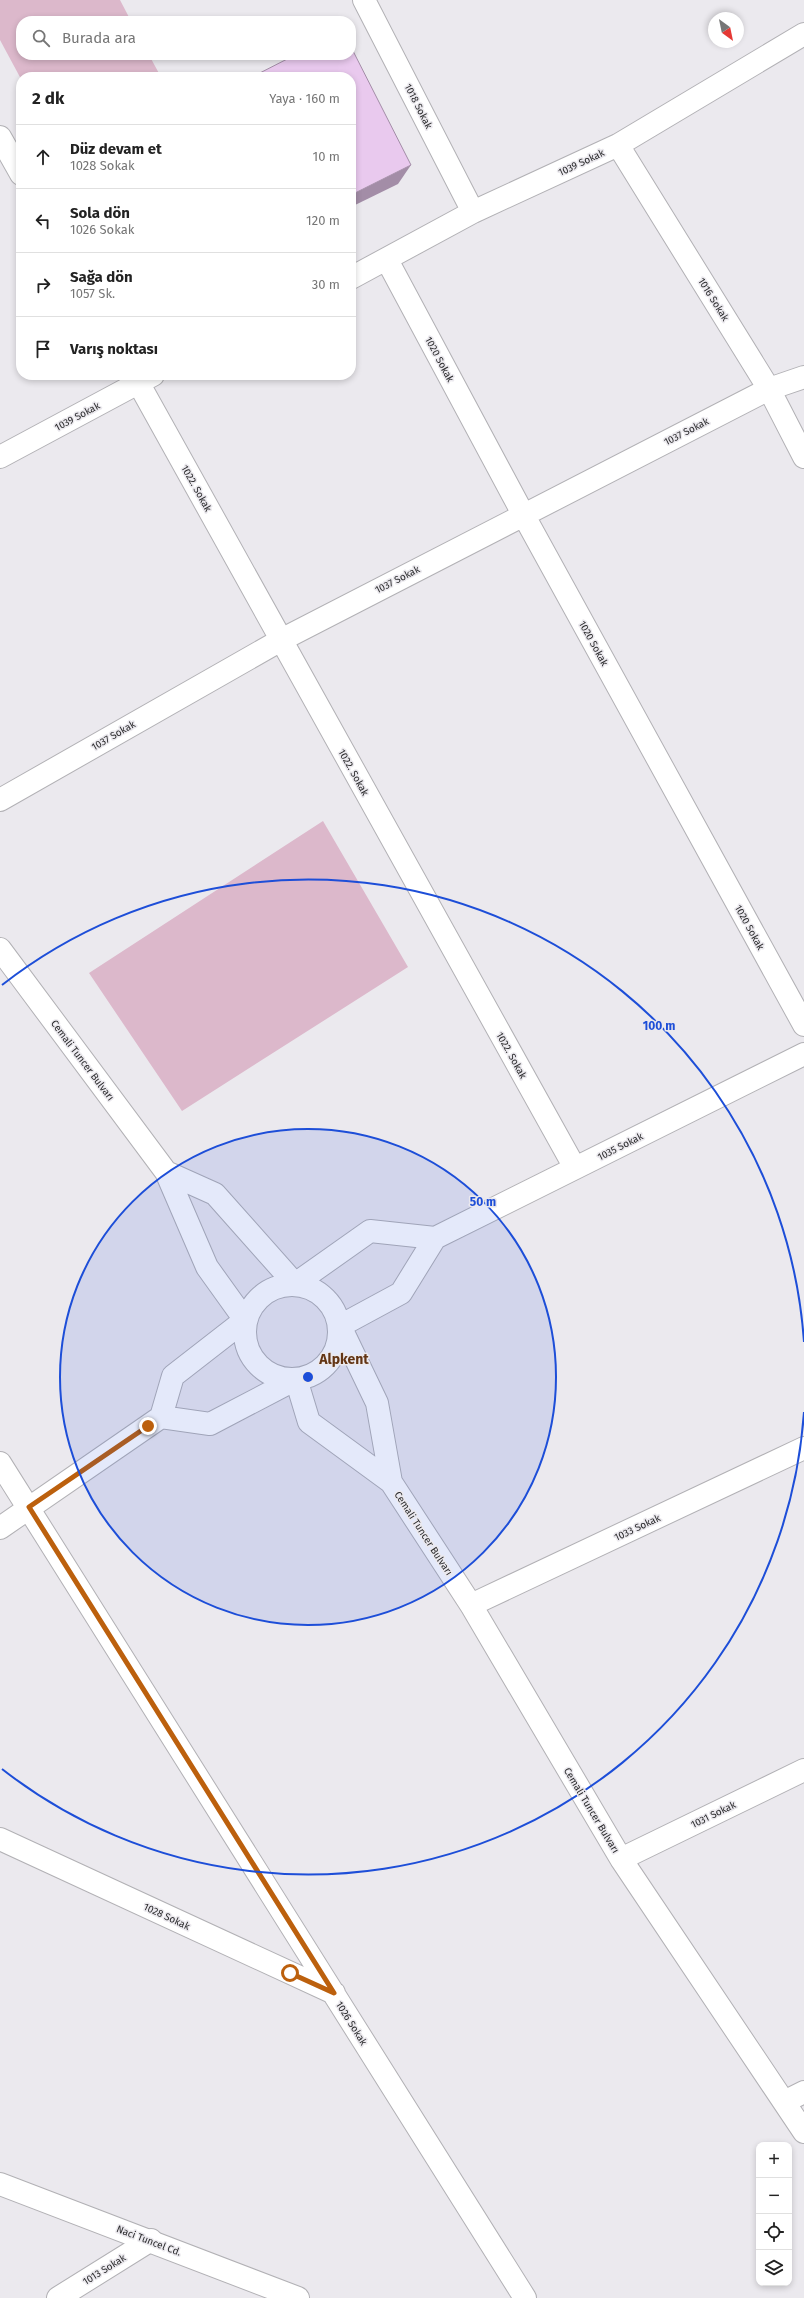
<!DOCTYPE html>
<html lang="tr">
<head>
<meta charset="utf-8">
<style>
	body { margin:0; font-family:"Fira Sans",sans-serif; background:#f2f2f2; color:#222 }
	.controls { position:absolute; right:12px; bottom:12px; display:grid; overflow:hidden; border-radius:8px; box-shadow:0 2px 6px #0003 }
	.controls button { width:36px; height:36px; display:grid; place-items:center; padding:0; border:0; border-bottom:1px solid #e0e0e0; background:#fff; color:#222; font:20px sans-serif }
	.compass { position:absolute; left:708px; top:12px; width:36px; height:36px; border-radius:50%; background:#fff; box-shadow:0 2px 6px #0003; rotate:147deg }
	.stop { position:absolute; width:12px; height:12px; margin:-9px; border:3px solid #bc600d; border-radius:50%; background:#fff }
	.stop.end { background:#bc600d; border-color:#fff; box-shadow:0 1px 4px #0008 }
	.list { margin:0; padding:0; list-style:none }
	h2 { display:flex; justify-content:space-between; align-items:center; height:52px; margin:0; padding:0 16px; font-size:17px }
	h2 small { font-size:13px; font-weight:400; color:#767676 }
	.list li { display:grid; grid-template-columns:26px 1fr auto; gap:12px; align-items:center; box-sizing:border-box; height:64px; padding:0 16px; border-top:1px solid #e0e0e0 }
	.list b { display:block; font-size:15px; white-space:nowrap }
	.list p { margin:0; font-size:13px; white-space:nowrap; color:#767676 }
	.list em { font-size:13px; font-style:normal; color:#767676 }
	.icon { flex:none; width:22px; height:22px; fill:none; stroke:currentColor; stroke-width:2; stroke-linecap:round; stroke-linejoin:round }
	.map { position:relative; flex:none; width:804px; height:2298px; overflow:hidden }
	.search { position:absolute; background:#fff; box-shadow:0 2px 6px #0003; left:16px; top:16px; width:340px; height:44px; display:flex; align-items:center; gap:10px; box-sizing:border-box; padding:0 14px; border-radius:16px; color:#767676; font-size:15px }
	.panel { position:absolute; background:#fff; box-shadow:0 2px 6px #0003; left:16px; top:72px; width:340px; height:308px; border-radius:16px }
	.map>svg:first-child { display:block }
	.green { fill:#dcb8cb }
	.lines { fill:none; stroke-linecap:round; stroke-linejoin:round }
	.street-casing { stroke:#b2b1b5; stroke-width:24 }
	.secondary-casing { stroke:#b2b1b5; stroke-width:24 }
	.street { stroke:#fff; stroke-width:22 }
	.secondary { stroke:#fff; stroke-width:22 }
	.shaded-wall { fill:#a38da7 }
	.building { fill:#e9c9ee; stroke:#a38da7 }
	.route { stroke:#bc600d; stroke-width:5 }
	.ring { fill:none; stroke:#1d4ed8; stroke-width:2 }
	.labels { text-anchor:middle; stroke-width:3; stroke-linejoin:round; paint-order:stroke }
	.street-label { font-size:10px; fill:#2a2a2c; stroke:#ebe9ee }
	.district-label { font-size:14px; font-weight:bold; fill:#633514; stroke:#ebe9ee }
	.centre { fill:#1d4ed8; stroke:#ebe9ee; stroke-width:2 }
	.ring-label { font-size:12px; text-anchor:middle; font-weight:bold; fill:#1d4ed8; stroke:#ebe9ee; stroke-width:3; stroke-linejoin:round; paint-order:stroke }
</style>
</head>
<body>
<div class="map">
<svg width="804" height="2298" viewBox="0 0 804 2298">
	<rect width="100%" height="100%" fill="#ebe9ee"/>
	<path class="green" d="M0 0H120L131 21H21V55H149L161 77H21V79L0 40Z
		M323 821 408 967 182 1111 89 973Z"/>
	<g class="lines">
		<defs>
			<path id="street" d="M364 0 473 212
				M0 137 21 174
				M618 145 769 389 804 457
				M387 260 523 514 804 1025
				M351 278 473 212 618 145 804 34
				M134 375 575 1168
				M0 457 153 375
				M0 800 281 640 769 389 804 377
				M0 949 166 1172 207 1267 245 1320 173 1376 161 1417
				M166 1172 215 1194 295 1284 370 1231 435 1238
				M435 1238 804 1054
				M245 1332a47 47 0 1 1 94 0a47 47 0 1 1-94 0Z
				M161 1417 210 1424 296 1379 309 1422 391 1482 471 1605 621 1859 804 2132
				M0 1463 525 2298
				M391 1482 377 1403 340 1326 401 1293 435 1238
				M0 1528 161 1417
				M471 1605 804 1448
				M0 1839 334 1993
				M621 1859 804 1770
				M784 2102 804 2092
				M58 2298 151 2240"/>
			<path id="secondary" d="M0 2184 298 2298"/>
		</defs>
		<use href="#street" class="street-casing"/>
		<use href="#secondary" class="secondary-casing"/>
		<use href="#street" class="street"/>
		<use href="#secondary" class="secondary"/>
	</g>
	<path class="shaded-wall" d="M411 165 398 184 351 207V195Z"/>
	<path class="building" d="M351 47 411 165 351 195V77H252L295 55H351Z"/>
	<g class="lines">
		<path class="route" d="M148 1426 29 1507 334 1993 290 1973"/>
	</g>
	<circle cx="308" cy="1377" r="248" fill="#1d4ed8" fill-opacity=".12"/>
	<g class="ring">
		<circle cx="308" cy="1377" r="248"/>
		<path d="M804 1412A497 497 0 0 1 2 1769M2 985A497 497 0 0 1 804 1342"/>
	</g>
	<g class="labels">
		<g class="street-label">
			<text transform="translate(419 106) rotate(63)" y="4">1018 Sokak</text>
			<text transform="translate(581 162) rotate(-25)" y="4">1039 Sokak</text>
			<text transform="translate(714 299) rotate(58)" y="4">1016 Sokak</text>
			<text transform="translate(440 359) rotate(62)" y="4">1020 Sokak</text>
			<text transform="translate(77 416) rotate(-28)" y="4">1039 Sokak</text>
			<text transform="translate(686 431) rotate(-27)" y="4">1037 Sokak</text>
			<text transform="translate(197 488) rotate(61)" y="4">1022. Sokak</text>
			<text transform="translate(397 579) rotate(-27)" y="4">1037 Sokak</text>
			<text transform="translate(594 643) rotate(61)" y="4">1020 Sokak</text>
			<text transform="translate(113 735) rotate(-30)" y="4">1037 Sokak</text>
			<text transform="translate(354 772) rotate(61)" y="4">1022. Sokak</text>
			<text transform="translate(750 927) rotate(61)" y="4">1020 Sokak</text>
			<text transform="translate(512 1055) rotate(61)" y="4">1022. Sokak</text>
			<text transform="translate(83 1060) rotate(53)" y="4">Cemali Tuncer Bulvarı</text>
			<text transform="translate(620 1146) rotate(-27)" y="4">1035 Sokak</text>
			<text transform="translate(637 1527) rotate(-25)" y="4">1033 Sokak</text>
			<text transform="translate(424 1533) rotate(57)" y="4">Cemali Tuncer Bulvarı</text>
			<text transform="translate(592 1810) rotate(59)" y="4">Cemali Tuncer Bulvarı</text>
			<text transform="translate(713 1814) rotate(-26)" y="4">1031 Sokak</text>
			<text transform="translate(167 1916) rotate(25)" y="4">1028 Sokak</text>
			<text transform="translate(352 2023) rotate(58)" y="4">1026 Sokak</text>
			<text transform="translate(149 2240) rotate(21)" y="4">Naci Tuncel Cd.</text>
			<text transform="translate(104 2269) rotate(-32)" y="4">1013 Sokak</text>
		</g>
		<g class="district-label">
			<text x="344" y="1364">Alpkent</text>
		</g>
	</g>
	<circle cx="308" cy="1377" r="6" class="centre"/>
	<g class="ring-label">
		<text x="659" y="1030">100 m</text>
		<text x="483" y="1206">50 m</text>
	</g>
</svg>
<div class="controls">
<button>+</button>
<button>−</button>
<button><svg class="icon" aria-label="locate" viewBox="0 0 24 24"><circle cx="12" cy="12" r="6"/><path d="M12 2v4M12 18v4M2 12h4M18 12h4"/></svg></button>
<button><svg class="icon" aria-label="layers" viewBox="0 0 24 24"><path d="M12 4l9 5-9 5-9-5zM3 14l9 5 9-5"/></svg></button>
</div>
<svg class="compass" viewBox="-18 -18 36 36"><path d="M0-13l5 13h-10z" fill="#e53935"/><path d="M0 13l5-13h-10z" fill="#767676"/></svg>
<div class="stop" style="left:290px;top:1973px"></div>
<div class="stop end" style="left:148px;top:1426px"></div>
<div class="search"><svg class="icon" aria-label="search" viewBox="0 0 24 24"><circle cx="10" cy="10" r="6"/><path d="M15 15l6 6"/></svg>Burada ara</div>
<section class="panel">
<h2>2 dk<small>Yaya · 160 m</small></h2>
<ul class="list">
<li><svg class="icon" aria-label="ahead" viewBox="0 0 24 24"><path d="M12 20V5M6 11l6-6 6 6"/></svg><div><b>Düz devam et</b><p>1028 Sokak</p></div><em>10 m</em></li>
<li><svg class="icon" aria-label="left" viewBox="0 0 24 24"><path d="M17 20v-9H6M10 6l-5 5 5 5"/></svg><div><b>Sola dön</b><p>1026 Sokak</p></div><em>120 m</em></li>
<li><svg class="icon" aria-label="right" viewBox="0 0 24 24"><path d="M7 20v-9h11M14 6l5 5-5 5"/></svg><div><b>Sağa dön</b><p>1057 Sk.</p></div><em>30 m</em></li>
<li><svg class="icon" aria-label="arrive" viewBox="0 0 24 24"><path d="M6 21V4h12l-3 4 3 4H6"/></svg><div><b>Varış noktası</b></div></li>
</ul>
</section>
</div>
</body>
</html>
